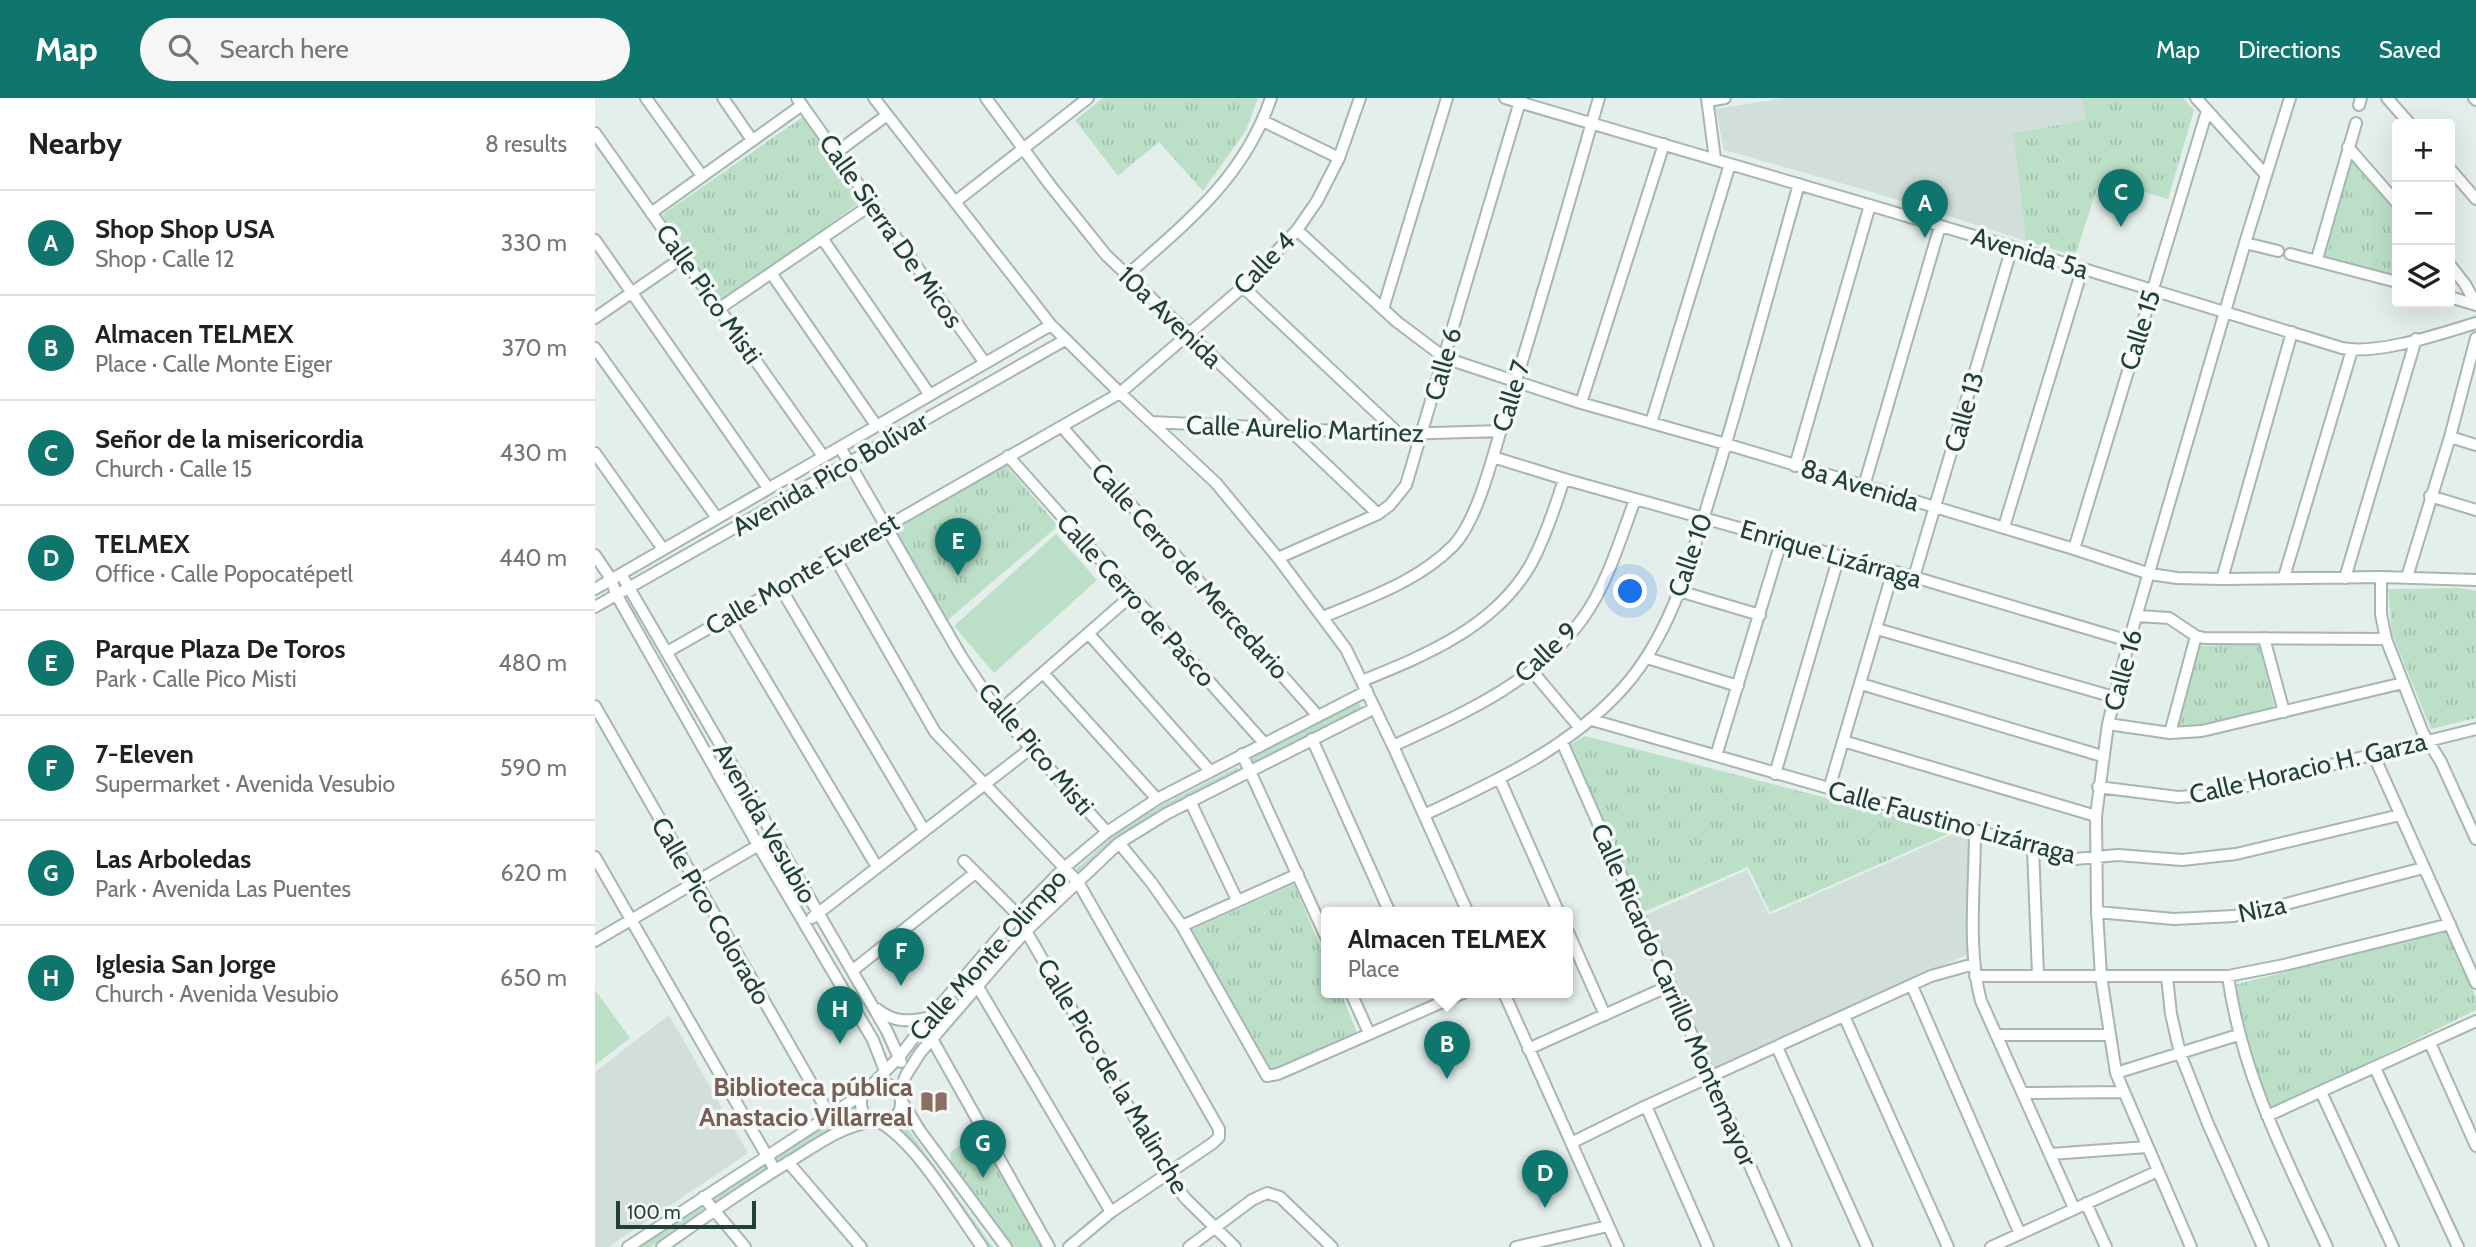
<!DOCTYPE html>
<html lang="en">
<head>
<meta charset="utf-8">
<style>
	body { margin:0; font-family:Cabin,sans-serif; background:#f6f6f6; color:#202124 }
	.controls { position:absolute; right:21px; top:21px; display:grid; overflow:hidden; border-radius:7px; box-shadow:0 7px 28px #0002 }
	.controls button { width:63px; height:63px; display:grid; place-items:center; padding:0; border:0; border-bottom:2px solid #e0e0e0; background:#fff; color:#202124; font:35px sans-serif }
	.scale { position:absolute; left:21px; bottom:18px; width:140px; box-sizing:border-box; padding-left:7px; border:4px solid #22403a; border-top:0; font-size:19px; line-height:24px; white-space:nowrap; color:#22403a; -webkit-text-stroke:5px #f5faf8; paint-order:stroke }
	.you { position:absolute; left:1036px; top:494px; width:24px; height:24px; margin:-18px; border:5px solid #fff; border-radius:50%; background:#1a73e8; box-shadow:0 0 0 10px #1a73e833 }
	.badge { display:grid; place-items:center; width:46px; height:46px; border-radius:50%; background:#0f766e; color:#fff; font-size:23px; font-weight:700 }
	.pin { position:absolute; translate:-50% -58px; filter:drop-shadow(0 2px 4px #0008) }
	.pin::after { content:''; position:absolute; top:37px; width:24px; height:21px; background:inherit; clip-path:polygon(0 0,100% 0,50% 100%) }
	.popup { position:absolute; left:726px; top:809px; width:252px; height:91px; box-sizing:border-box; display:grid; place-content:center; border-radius:7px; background:#fff; filter:drop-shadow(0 2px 5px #0005); font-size:23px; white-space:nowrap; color:#757577 }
	.popup b { font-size:26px; color:#202124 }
	.popup::after { content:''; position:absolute; left:50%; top:100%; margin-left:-14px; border:14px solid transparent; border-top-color:#fff }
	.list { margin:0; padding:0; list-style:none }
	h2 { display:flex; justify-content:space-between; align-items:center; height:91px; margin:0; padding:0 28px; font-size:30px }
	h2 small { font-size:23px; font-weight:400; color:#757577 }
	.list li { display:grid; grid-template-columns:46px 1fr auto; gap:21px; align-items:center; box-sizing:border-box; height:105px; padding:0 28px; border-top:2px solid #e0e0e0 }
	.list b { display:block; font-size:26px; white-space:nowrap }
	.list p { margin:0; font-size:23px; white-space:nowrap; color:#757577 }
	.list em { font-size:23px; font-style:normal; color:#757577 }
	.icon { flex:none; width:38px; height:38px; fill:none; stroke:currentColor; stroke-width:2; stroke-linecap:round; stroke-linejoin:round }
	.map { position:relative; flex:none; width:1881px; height:1149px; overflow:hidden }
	header { display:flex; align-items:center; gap:42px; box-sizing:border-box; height:98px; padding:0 35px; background:#0f766e; color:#fff }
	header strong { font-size:33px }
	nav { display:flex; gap:38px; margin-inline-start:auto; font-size:24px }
	.search { width:490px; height:63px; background:#f6f6f6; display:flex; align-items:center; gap:18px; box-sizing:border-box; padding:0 24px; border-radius:38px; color:#757577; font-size:26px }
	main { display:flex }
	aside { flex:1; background:#fff }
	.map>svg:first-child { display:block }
	.built { fill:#d2ded9 }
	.grass { fill:#bce0c7 }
	.park { fill:url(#park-tufts) }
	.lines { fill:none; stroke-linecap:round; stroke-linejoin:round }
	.minor-casing { stroke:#a6b6b2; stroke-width:14 }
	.minor { stroke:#fff; stroke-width:10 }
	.labels { text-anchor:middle; stroke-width:7; stroke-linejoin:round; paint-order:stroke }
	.street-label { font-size:26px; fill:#22403a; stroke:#f5faf8 }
	.education-label { font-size:26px; font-weight:bold; fill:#785e54; stroke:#f5faf8; text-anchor:end }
</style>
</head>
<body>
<header>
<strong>Map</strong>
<div class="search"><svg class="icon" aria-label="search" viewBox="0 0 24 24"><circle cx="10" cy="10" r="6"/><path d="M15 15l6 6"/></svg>Search here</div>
<nav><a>Map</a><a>Directions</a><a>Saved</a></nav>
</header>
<main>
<aside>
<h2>Nearby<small>8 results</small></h2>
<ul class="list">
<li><span class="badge">A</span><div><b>Shop Shop USA</b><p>Shop · Calle 12</p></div><em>330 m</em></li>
<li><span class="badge">B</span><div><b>Almacen TELMEX</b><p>Place · Calle Monte Eiger</p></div><em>370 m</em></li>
<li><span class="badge">C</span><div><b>Señor de la misericordia</b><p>Church · Calle 15</p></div><em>430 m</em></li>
<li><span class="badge">D</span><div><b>TELMEX</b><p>Office · Calle Popocatépetl</p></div><em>440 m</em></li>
<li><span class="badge">E</span><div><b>Parque Plaza De Toros</b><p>Park · Calle Pico Misti</p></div><em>480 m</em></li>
<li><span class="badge">F</span><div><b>7-Eleven</b><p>Supermarket · Avenida Vesubio</p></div><em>590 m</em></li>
<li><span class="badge">G</span><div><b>Las Arboledas</b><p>Park · Avenida Las Puentes</p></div><em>620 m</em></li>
<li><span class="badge">H</span><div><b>Iglesia San Jorge</b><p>Church · Avenida Vesubio</p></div><em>650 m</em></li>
</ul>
</aside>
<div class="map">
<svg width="1881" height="1149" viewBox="0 0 1881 1149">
	<defs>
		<pattern id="park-tufts" width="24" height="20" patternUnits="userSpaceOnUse" patternTransform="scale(1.75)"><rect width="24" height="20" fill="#bce0c7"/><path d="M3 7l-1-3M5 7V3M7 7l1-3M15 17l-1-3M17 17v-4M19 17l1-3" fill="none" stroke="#a1c1ac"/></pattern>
	</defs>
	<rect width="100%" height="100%" fill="#e4eeea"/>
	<path class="built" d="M1189 0H1487L1490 22 1418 35 1431 143 1281 95 1129 52 1121 11Z
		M1363 734 1373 740 1376 855 1118 970 1046 819 1152 772 1174 817Z
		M74 917 153 1055 13 1149H0V974Z"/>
	<path class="grass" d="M461 436 502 482 399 575 359 528Z
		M764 603 766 610 658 668 653 661Z
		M642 669 646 673 540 729 336 935 332 930 421 825 534 724Z
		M0 892 35 940 0 967Z
		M260 1008 263 1022 241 1029 120 1108 115 1101Z
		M307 1023 398 1149H392L299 1030Z
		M105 1107 109 1112 55 1149H43Z"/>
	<path class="park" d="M508 0H663L651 32 608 93 564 44 523 78 480 22Z
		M1487 0H1588L1599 12 1573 101 1505 81 1480 158 1431 143 1418 35 1490 22Z
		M209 18 268 102 127 205 67 117Z
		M1756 62 1802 115V179L1728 158Z
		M410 366 463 428 348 526 295 431Z
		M1865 490 1881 493V620L1836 631 1797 536 1793 491Z
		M1664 546 1680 610C1658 616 1602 635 1582 629L1604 548Z
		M990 638 1360 733 1175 814 1153 769 1046 815 973 648Z
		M699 786 731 862V895H746L762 934 675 976 592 834Z
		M1852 833 1881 899V912L1674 1013 1647 937 1639 887Z
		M383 1036 450 1149H416L356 1066 355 1054Z"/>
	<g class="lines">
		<defs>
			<path id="minor" d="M51 0 107 78
				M128 0 157 42
				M202 0 390 265
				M279 0 456 227 525 295 621 385 683 460 751 551 798 648 873 815
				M391 0 455 87 511 157 783 416
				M910 0 1417 149 1747 250C1784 257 1844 236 1881 225
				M1112 0 1120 61
				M1601 0 1670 76
				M1792 0 1815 26
				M1879 0 1881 2
				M1113 3 1130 0
				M1764 7 1766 0
				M668 23 744 60
				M0 35 228 358
				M1753 49 1802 105
				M242 54 292 17
				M1855 71 1881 101
				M360 104 493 0
				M56 115 207 7
				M702 132 801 223 850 260 986 305 1131 346 1479 451 1555 476 1582 480 1627 481 1786 479 1881 482
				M227 140 335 297
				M0 142 173 390
				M1650 145 1683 153
				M1695 156 1802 184
				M1722 161 1761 25
				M1855 167 1870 186 1881 206
				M176 175 281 327
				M531 178C592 124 649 80 676 0
				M648 189 804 336
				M1855 199 1881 207
				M125 210 277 106
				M788 211 852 0
				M0 220 87 160
				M0 250 122 420
				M986 305 1069 46
				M556 324 804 336 906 333
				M1056 325 1135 66
				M467 329 723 618
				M1855 339 1881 347
				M245 349 366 558 403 614 512 734
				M0 355 68 451
				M413 358 669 645
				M898 359 969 381 1319 479 1534 543
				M1200 368 1275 107
				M1269 388 1345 128
				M1835 398 1881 412
				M1409 429 1487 172
				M1479 451 1612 13
				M0 457 16 481 21 496 163 747 278 942 290 973
				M239 458 340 634 483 784 624 1031V1039L618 1045 516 1114 474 1149
				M683 460 783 416 795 407 811 387 926 0
				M26 476 292 933 306 964
				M1319 479 1417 149
				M1689 479 1757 252
				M1786 479V516L1791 541 1828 635 1846 664 1881 741
				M1812 479 1855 339 1881 240
				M1750 480 1821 241
				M1627 481 1697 234
				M185 489 329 732
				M0 491 456 227
				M1084 493 1165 517
				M0 509 470 242
				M1543 518 1574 520 1601 538 1609 540 1791 541
				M133 519 282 769
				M728 519C773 500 822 484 858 448 883 422 898 357 909 321 943 215 973 107 1004 0
				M1282 531 1519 599
				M493 535 615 673
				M1669 540 1689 614
				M72 554 525 295 648 189 702 132 722 103 744 60 765 0
				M1052 560 1143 588
				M937 573 985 630
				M448 575 562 701
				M767 583C831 557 900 529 936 466 950 440 960 410 969 381
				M1266 586 1507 658
				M0 608 234 1016
				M403 614 537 497
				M997 622 1480 761 1523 757 1587 762 1641 756 1805 717
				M1513 626 1575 635 1607 633 1808 585
				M1575 635 1601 538
				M717 641 795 815
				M1248 643 1501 718
				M967 644 1191 1149
				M798 648C867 616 942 584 988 520 1013 485 1025 441 1040 402
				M647 656 731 839
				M1121 658 1187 441
				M1779 658 1881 885
				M1180 676 1244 458
				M905 682 964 815
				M1503 689 1583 699 1615 697 1881 631
				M1234 691 1298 473
				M595 703 642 802
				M829 717C901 683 975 650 1029 589 1077 535 1096 460 1117 392 1148 291 1175 188 1204 86
				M1380 734C1380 787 1372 853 1386 903L1479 1110
				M524 745 556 784 587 828 672 978 683 976 868 895
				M1438 750 1443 877
				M0 759 180 1072
				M369 763 423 817
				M1502 814 1579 821 1639 818 1691 806 1828 770
				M217 820 435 651
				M587 828 703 776
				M431 833 572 1075 590 1100 640 1149
				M973 834 1010 917
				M0 843 169 744
				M257 873 380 775
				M1380 878H1633L1689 867 1855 826
				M1633 878C1647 978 1690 1058 1732 1149
				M1572 879 1576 916 1585 955 1613 1026 1668 1149
				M1317 888 1425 1136
				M383 889 516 1114
				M756 895 774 935
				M909 895 1023 1149
				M282 911C299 925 314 924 335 919
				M1249 918 1353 1149
				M1401 937H1515
				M337 941 454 1149
				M1835 945 1881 1048
				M1182 949 1272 1149
				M933 951 1074 888
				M1780 970 1863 1149
				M1521 975 1643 937
				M266 1005a20 20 0 1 1 40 0a20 20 0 1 1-40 0Z
				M277 987 304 959 335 919 423 817 469 770 512 734 562 701 772 593
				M1726 994 1798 1149
				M1428 995 1528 994
				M304 996 311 977 325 955 406 861 431 833 524 745 571 716 780 610
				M306 1002 325 1033 411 1149
				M1051 1008 1113 1149
				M1672 1018 1881 923
				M286 1025C323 1047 361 1113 387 1149
				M976 1045 1051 1008 1336 878 1379 866
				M1455 1056 1552 1049
				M193 1064 266 1149
				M108 1099 150 1149
				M1491 1105 1511 1149
				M33 1149 269 995
				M67 1149C110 1119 152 1089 197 1062 224 1045 247 1028 279 1023
				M594 1149 657 1102 672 1095 685 1099 737 1149
				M921 1149 1013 1128
				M1396 1149 1563 1073
				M1596 1149 1521 975 1506 878 1502 814 1501 718 1513 626 1534 543 1650 145 1695 0"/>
		</defs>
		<use href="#minor" class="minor-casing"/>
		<use href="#minor" class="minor"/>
	</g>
	<defs>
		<symbol id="library-bare" viewBox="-9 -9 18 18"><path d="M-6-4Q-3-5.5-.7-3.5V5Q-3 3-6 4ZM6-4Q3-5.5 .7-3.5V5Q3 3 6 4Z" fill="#8d6e63" stroke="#f5faf8" stroke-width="2.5" paint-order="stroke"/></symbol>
	</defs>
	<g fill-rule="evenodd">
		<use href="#library-bare" x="320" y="985" width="38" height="38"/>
	</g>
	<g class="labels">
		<g class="street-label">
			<text transform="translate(296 133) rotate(55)" y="9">Calle Sierra De Micos</text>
			<text transform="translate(1435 155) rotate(17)" y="9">Avenida 5a</text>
			<text transform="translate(669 165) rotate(-46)" y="9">Calle 4</text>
			<text transform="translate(114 196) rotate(55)" y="9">Calle Pico Misti</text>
			<text transform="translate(575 219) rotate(44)" y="9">10a Avenida</text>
			<text transform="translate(1545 232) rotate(-73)" y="9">Calle 15</text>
			<text transform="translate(848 266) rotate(-74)" y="9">Calle 6</text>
			<text transform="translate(916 298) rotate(-73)" y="9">Calle 7</text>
			<text transform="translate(1369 314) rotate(-74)" y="9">Calle 13</text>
			<text transform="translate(710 331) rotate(2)" y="9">Calle Aurelio Martínez</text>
			<text transform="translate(235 376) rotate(-30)" y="9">Avenida Pico Bolívar</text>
			<text transform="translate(1265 387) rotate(17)" y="9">8a Avenida</text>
			<text transform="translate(1236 456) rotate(16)" y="9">Enrique Lizárraga</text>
			<text transform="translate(1095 457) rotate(-71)" y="9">Calle 10</text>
			<text transform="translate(595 473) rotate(48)" y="9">Calle Cerro de Mercedario</text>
			<text transform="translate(207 476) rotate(-30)" y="9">Calle Monte Everest</text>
			<text transform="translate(541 502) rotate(48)" y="9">Calle Cerro de Pasco</text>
			<text transform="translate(951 554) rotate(-43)" y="9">Calle 9</text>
			<text transform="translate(1528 572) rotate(-75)" y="9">Calle 16</text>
			<text transform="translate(441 651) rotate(50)" y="9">Calle Pico Misti</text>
			<text transform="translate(1713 670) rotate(-13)" y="9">Calle Horacio H. Garza</text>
			<text transform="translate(1357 724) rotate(15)" y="9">Calle Faustino Lizárraga</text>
			<text transform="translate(170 725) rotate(60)" y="9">Avenida Vesubio</text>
			<text transform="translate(1667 811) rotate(-12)" y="9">Niza</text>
			<text transform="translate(116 813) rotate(60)" y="9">Calle Pico Colorado</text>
			<text transform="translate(393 857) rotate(-48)" y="9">Calle Monte Olimpo</text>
			<text transform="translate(1079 897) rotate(66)" y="9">Calle Ricardo Carrillo Montemayor</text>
			<text transform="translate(518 978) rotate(59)" y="9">Calle Pico de la Malinche</text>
		</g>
		<g class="education-label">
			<text x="318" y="998">Biblioteca pública<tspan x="318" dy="30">Anastacio Villarreal</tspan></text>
		</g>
	</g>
</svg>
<div class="controls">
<button>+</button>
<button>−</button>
<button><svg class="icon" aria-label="layers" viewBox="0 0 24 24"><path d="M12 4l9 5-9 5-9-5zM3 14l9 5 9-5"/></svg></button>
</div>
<div class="scale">100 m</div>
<div class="you"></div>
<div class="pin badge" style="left:1330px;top:140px">A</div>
<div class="pin badge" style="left:852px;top:981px">B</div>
<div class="popup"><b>Almacen TELMEX</b>Place</div>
<div class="pin badge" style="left:1526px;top:129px">C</div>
<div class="pin badge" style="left:950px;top:1110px">D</div>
<div class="pin badge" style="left:363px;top:478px">E</div>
<div class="pin badge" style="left:306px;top:888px">F</div>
<div class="pin badge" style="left:388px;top:1080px">G</div>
<div class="pin badge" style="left:245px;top:946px">H</div>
</div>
</main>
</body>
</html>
